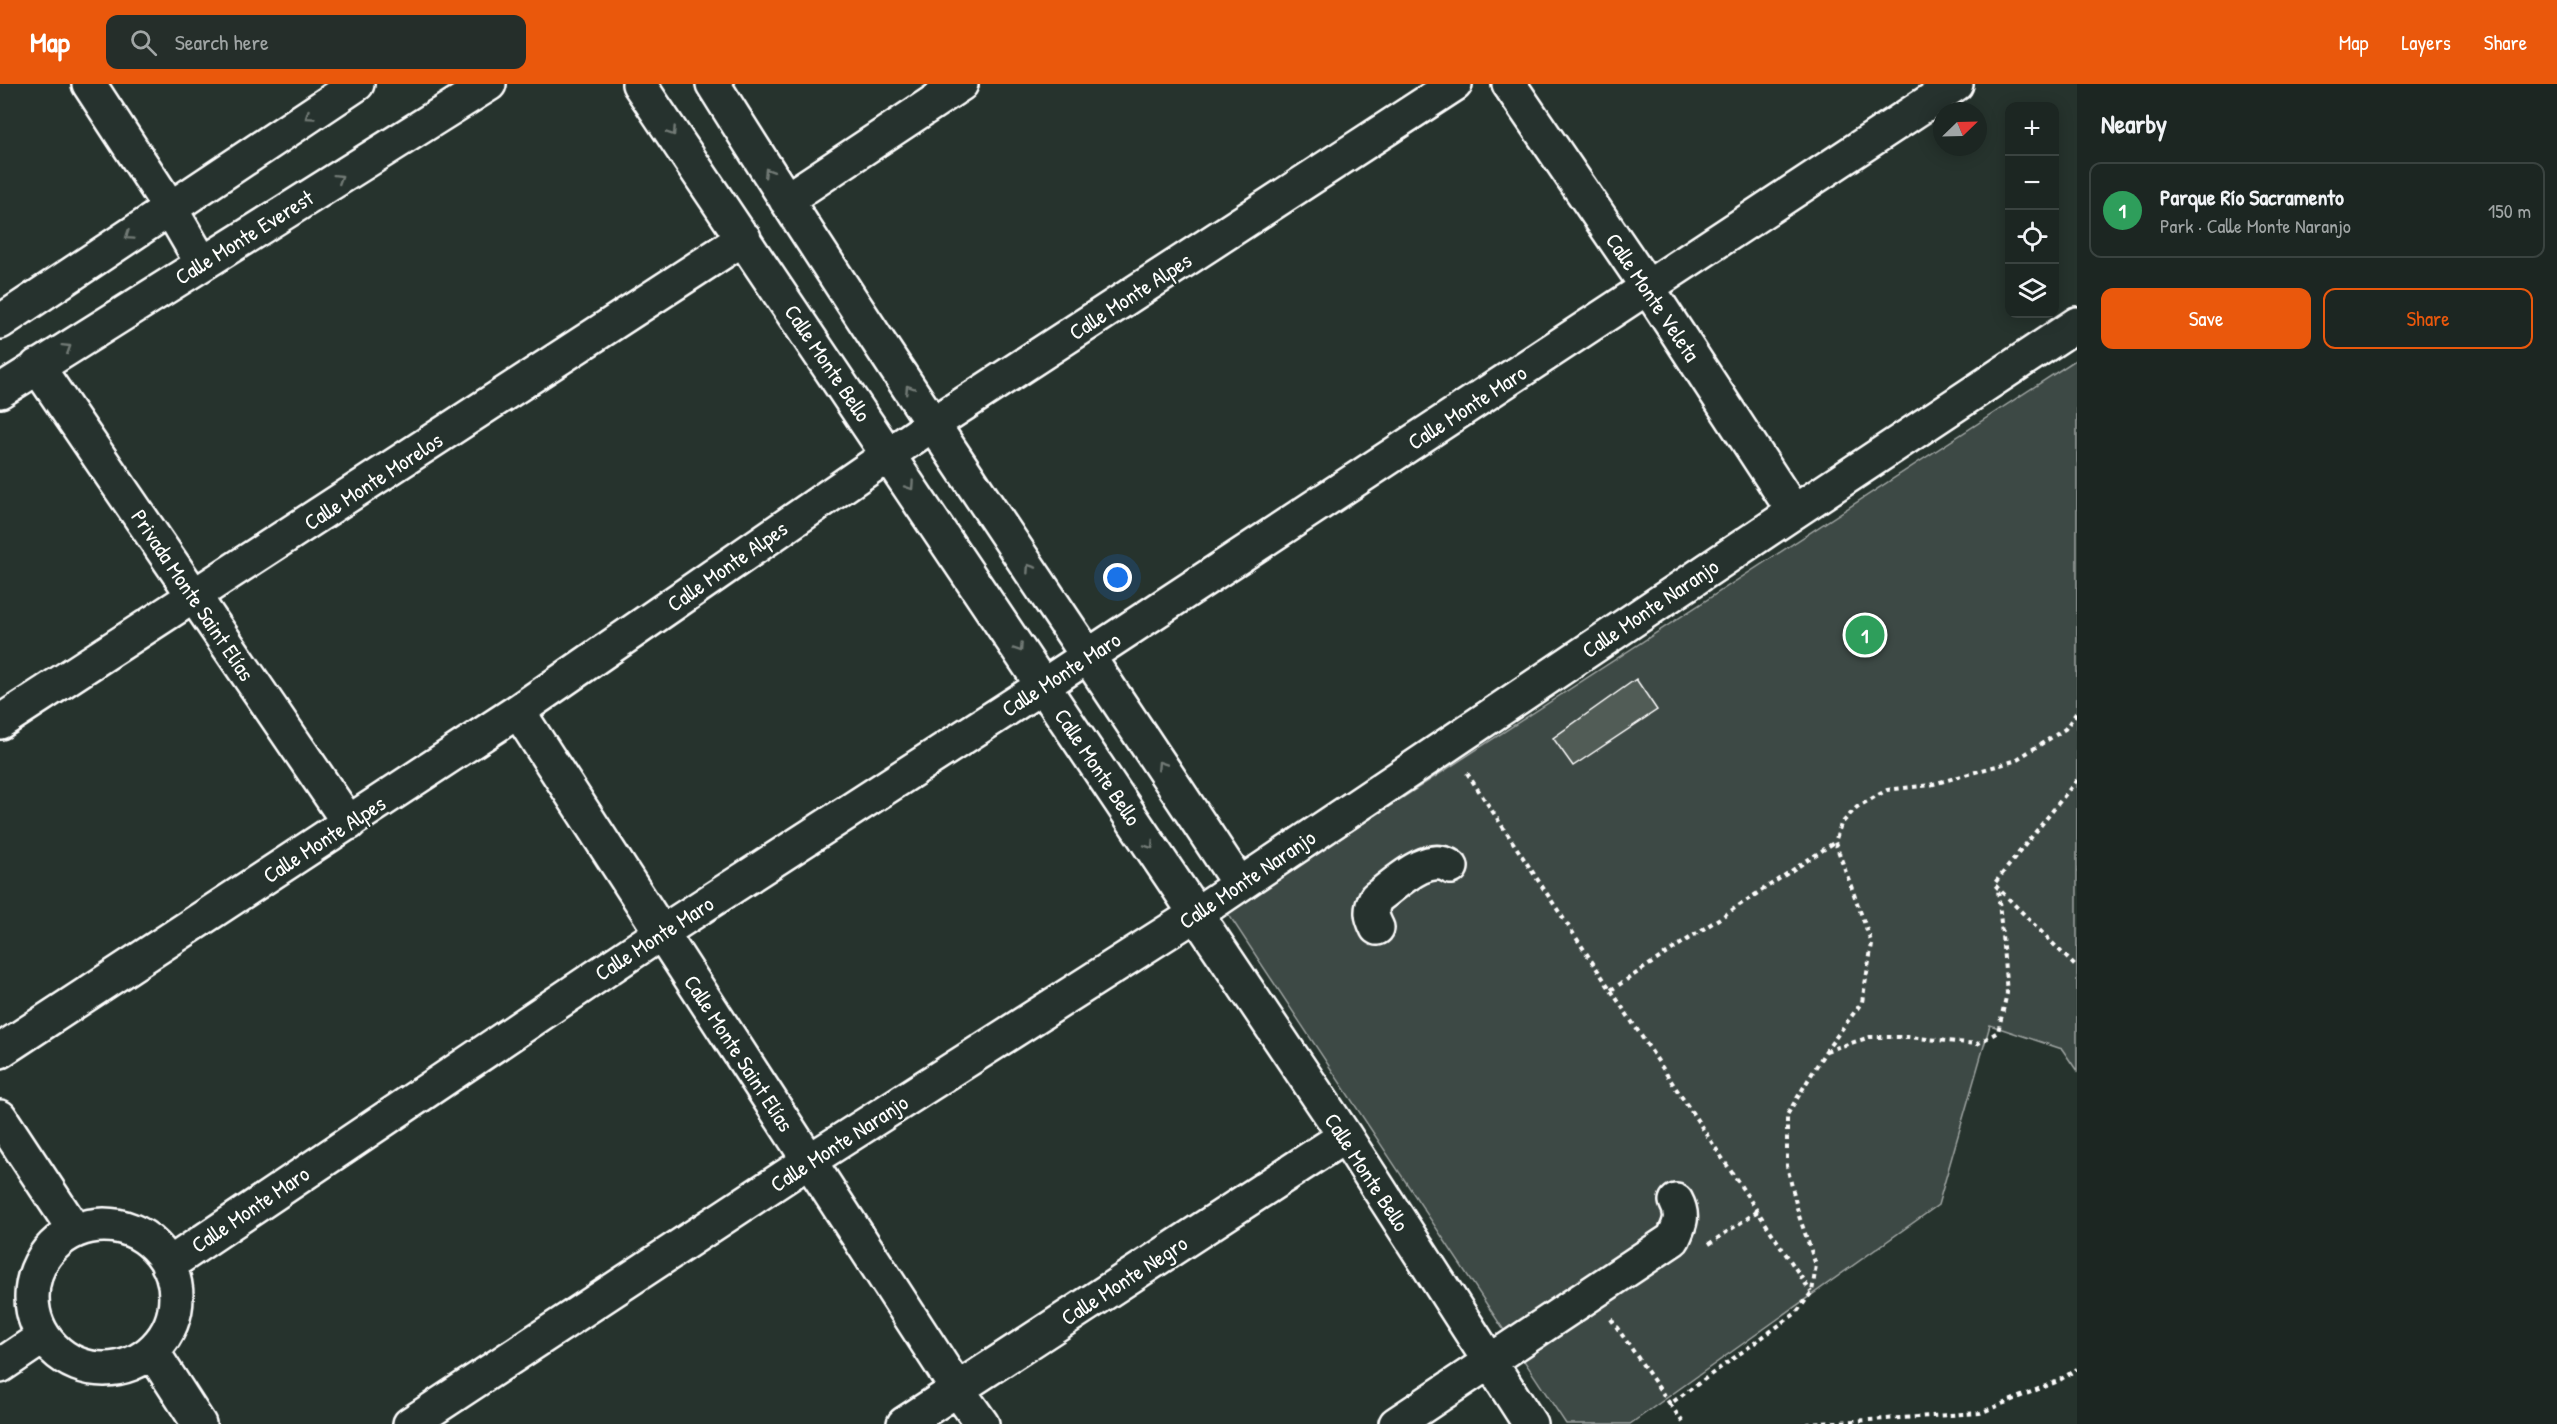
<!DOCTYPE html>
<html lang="en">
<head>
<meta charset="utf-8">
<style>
	body { margin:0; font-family:"Patrick Hand",sans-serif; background:#252e2a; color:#f1f3f6 }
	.controls { position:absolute; right:18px; top:18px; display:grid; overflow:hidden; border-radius:12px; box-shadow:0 3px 15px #0003 }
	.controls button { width:54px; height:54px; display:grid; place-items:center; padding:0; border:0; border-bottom:2px solid #3a4340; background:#1c2622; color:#f1f3f6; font:30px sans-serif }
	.compass { position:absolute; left:1933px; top:18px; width:54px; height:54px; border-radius:50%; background:#1c2622; box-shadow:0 3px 15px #0003; rotate:67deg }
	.you { position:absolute; left:1118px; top:494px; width:21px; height:21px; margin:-15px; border:4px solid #fff; border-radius:50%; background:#1a73e8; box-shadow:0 0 0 9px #1a73e833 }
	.badge { display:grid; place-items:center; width:39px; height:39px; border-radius:50%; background:#ea580c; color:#fff; font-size:20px; font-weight:700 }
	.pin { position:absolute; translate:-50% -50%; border:3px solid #fff; box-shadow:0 2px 6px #0006 }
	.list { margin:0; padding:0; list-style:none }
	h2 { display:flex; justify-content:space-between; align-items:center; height:78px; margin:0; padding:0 24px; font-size:26px }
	h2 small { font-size:20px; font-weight:400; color:#a0a5a5 }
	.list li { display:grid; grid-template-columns:39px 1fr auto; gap:18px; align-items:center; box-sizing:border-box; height:96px; margin:0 12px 12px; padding:0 12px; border:2px solid #3a4340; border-radius:12px }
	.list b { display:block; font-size:22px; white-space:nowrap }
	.list p { margin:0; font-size:20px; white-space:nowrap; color:#a0a5a5 }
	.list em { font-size:20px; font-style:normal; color:#a0a5a5 }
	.actions { display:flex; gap:12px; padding:18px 24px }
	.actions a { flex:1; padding:14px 0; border:2px solid #ea580c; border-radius:12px; text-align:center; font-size:21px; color:#ea580c }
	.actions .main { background:#ea580c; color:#fff }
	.icon { flex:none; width:33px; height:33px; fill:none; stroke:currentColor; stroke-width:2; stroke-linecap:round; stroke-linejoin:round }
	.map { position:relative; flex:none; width:2077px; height:1340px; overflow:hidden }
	header { display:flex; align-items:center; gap:36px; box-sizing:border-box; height:84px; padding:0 30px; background:#ea580c; color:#fff }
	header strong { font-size:28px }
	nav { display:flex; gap:33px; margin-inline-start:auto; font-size:21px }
	.search { width:420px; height:54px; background:#252e2a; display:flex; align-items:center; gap:15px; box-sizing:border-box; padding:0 21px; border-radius:12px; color:#a0a5a5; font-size:22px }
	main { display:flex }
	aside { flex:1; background:#1c2622 }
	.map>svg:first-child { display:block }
	.green { fill:#3e4944; stroke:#9ea4a2; stroke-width:1.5 }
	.building { fill:#515c57; stroke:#fff; stroke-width:1.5 }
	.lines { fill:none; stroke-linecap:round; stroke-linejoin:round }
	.minor-casing { stroke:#fff; stroke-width:38 }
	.path { stroke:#fff; stroke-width:4; stroke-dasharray:4.5 4.5; stroke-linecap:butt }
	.minor { stroke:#26332d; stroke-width:33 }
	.oneway { stroke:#727a76 }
	.labels { text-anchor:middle; stroke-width:4.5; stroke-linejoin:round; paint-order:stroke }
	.street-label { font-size:22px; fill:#fff; stroke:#26332d }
</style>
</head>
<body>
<header>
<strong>Map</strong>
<div class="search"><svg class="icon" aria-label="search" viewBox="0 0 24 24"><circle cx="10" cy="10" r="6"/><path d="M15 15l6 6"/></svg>Search here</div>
<nav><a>Map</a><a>Layers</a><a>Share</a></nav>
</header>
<main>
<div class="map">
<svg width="2077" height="1340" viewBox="0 0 2077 1340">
	<rect width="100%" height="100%" fill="#26332d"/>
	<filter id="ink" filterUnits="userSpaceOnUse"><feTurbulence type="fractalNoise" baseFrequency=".0167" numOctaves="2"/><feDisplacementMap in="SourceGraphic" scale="12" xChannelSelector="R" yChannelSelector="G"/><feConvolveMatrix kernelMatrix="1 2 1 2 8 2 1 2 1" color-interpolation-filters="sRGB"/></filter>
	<g filter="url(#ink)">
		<path class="green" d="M2077 275V987L2062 965 1990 941 1938 1121 1630 1340H1566L1227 828Z"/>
		<path class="building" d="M1636 595 1657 626 1573 682 1553 654Z"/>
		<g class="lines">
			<defs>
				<path id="minor" d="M89 0 170 124 202 179
					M639 0 1345 1052 1530 1340
					M713 0C882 271 1064 533 1239 800
					M1509 0 1648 204 1794 428
					M786 116 961 0
					M0 238 357 0
					M37 282 349 739
					M0 307 489 0
					M518 627 957 1305 982 1340
					M0 638 744 154
					M1377 844C1371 832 1370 826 1376 814 1396 800 1427 767 1451 783
					M0 967 518 627 933 340 1455 0
					M0 1033 75 1147
					M32 1213a72 72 0 1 1 144 0a72 72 0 1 1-144 0Z
					M168 1181 661 849 1044 601 1956 0
					M152 1267 199 1340
					M0 1282 43 1253
					M410 1340 809 1077 1196 830 1794 428 2077 240
					M904 1340 1345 1052
					M1396 1340 1673 1155C1680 1140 1684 1132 1676 1117"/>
			</defs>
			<use href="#minor" class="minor-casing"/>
			<path class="path" d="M1467 689 1811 1208
				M2077 696 1994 800 2077 884
				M1611 906 1835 758
				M1826 967 1870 953H1908L1977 960 1998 948 2007 909 1998 805
				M1709 1160 1758 1127
				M1611 1235 1670 1320 1796 1229 1812 1208 1816 1181 1799 1132 1787 1082V1031L1825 968 1862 918 1872 860 1835 758 1841 740 1857 723 1887 706 1930 701 2014 677 2065 645 2077 628
				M1670 1320 1684 1340
				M1806 1340 1980 1329 2058 1297 2077 1285"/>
			<use href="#minor" class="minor"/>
		</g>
		<defs><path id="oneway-chevron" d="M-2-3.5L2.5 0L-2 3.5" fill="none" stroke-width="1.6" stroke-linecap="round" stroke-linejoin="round" transform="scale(1.5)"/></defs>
		<g class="oneway">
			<use href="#oneway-chevron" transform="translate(309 32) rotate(146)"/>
			<use href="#oneway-chevron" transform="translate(672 48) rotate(56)"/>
			<use href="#oneway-chevron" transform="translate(768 88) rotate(-122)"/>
			<use href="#oneway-chevron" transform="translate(339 94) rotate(-32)"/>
			<use href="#oneway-chevron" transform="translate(129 152) rotate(146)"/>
			<use href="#oneway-chevron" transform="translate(67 264) rotate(-32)"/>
			<use href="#oneway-chevron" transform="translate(909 305) rotate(-123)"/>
			<use href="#oneway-chevron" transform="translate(910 402) rotate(56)"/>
			<use href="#oneway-chevron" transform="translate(1030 484) rotate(-124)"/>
			<use href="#oneway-chevron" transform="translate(1019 564) rotate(56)"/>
			<use href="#oneway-chevron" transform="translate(1161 681) rotate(-123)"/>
			<use href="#oneway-chevron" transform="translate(1150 761) rotate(56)"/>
		</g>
	</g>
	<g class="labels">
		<g class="street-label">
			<text transform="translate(244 153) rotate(-32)" y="8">Calle Monte Everest</text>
			<text transform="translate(1130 212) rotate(-33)" y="8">Calle Monte Alpes</text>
			<text transform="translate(1653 213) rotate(56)" y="8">Calle Monte Veleta</text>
			<text transform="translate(828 279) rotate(56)" y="8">Calle Monte Bello</text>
			<text transform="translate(1467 323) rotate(-33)" y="8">Calle Monte Maro</text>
			<text transform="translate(373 397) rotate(-33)" y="8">Calle Monte Morelos</text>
			<text transform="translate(727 482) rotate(-35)" y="8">Calle Monte Alpes</text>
			<text transform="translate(193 511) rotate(56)" y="8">Privada Monte Saint Elías</text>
			<text transform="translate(1650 524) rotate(-34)" y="8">Calle Monte Naranjo</text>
			<text transform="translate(1061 590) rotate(-33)" y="8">Calle Monte Maro</text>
			<text transform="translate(1098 683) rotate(56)" y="8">Calle Monte Bello</text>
			<text transform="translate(324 755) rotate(-33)" y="8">Calle Monte Alpes</text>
			<text transform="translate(1247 795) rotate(-34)" y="8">Calle Monte Naranjo</text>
			<text transform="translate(654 854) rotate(-33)" y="8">Calle Monte Maro</text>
			<text transform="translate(739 969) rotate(57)" y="8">Calle Monte Saint Elías</text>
			<text transform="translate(839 1059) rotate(-33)" y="8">Calle Monte Naranjo</text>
			<text transform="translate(1367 1088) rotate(57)" y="8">Calle Monte Bello</text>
			<text transform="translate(250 1125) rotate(-34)" y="8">Calle Monte Maro</text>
			<text transform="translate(1124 1196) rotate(-33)" y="8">Calle Monte Negro</text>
		</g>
	</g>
</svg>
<div class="controls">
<button>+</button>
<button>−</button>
<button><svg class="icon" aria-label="locate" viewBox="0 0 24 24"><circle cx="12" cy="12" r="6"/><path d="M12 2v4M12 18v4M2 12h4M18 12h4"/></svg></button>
<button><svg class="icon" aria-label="layers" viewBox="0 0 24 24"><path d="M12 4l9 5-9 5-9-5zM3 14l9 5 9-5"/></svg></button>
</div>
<svg class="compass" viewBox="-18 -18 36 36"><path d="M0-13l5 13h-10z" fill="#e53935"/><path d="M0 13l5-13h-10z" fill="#a0a5a5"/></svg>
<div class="you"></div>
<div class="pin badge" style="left:1865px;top:551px;background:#2e9e5b">1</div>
</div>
<aside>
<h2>Nearby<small></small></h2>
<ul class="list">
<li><span class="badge" style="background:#2e9e5b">1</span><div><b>Parque Río Sacramento</b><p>Park · Calle Monte Naranjo</p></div><em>150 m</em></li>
</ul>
<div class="actions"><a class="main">Save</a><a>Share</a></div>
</aside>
</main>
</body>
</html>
